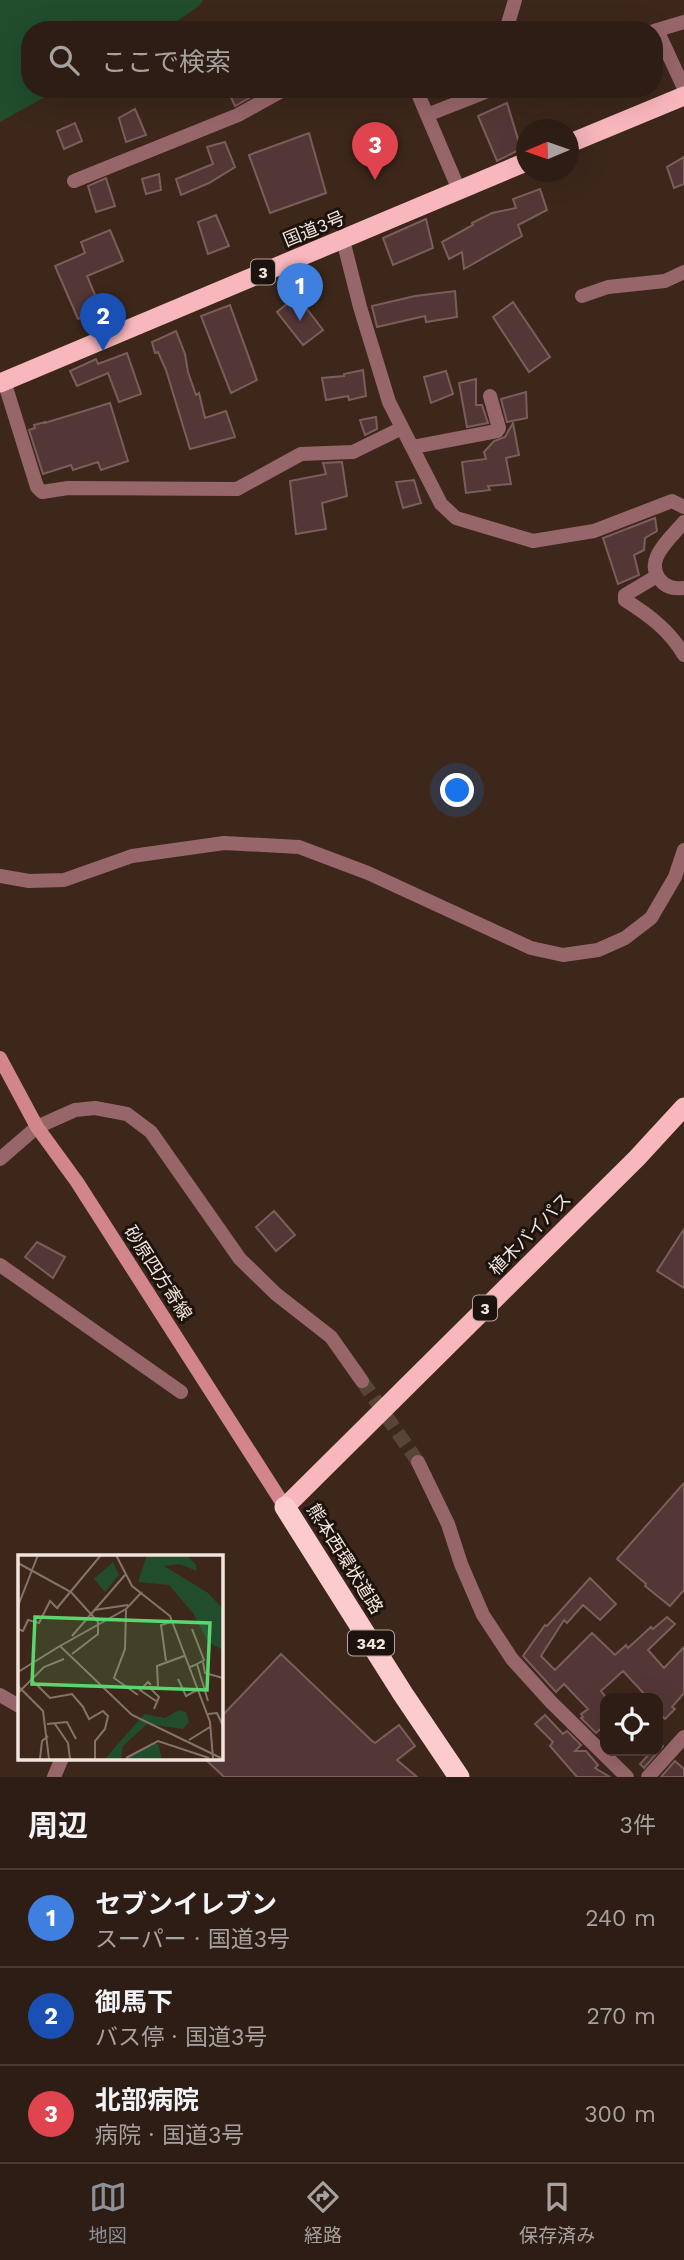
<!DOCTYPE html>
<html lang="ja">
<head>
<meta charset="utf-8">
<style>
	body { margin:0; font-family:"Work Sans","Noto Sans JP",sans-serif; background:#3a2a22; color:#f1f3f6 }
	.controls { position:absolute; right:21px; bottom:21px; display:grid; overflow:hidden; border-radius:14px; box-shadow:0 7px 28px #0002 }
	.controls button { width:63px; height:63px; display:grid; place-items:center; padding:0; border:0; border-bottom:2px solid #493b34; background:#2e1d14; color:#f1f3f6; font:35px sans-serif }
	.compass { position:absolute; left:516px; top:119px; width:63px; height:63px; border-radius:50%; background:#2e1d14; box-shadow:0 7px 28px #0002; rotate:268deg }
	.you { position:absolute; left:458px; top:791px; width:24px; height:24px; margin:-18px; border:5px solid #fff; border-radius:50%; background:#1a73e8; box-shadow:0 0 0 10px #1a73e833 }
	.badge { display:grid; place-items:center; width:46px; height:46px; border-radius:50%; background:#8c9099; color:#fff; font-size:23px; font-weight:700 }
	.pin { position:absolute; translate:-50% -58px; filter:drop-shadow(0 2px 4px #0008) }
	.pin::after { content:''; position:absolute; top:37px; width:24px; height:21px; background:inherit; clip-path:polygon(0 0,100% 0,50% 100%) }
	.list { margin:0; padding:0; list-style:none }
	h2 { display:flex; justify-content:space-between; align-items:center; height:91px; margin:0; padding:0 28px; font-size:30px }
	h2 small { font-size:23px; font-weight:400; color:#a7a2a0 }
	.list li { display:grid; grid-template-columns:46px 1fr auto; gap:21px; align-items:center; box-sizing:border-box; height:98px; padding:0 28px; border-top:2px solid #493b34 }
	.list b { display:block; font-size:26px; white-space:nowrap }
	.list p { margin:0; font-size:23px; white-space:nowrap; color:#a7a2a0 }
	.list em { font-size:23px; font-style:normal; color:#a7a2a0 }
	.icon { flex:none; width:38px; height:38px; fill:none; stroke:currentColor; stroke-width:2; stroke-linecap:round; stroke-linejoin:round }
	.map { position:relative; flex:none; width:684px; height:1777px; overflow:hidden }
	.search { position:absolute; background:#2e1d14; box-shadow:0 7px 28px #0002; left:21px; right:21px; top:21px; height:77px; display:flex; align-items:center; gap:18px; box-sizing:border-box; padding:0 24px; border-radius:28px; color:#a7a2a0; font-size:26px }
	.sheet { height:385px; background:#2e1d14 }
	nav { display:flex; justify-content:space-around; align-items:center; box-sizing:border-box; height:98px; border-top:2px solid #493b34; background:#2e1d14; font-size:19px; color:#a7a2a0 }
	nav a { display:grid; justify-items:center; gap:4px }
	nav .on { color:#8c9099 }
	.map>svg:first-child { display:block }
	.green { fill:#214d2d }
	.building { fill:#523736; stroke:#7b5d5c; stroke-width:2 }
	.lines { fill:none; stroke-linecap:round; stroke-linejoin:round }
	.minor-tunnel { stroke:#584438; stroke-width:14; stroke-dasharray:14 7; stroke-linecap:butt }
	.minor { stroke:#97666a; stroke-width:14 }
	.tertiary { stroke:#97666a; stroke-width:14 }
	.secondary { stroke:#d2858b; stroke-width:14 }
	.trunk { stroke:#f8b7bc; stroke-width:19 }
	.motorway { stroke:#fccbce; stroke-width:21 }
	.labels { text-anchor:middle; stroke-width:6; stroke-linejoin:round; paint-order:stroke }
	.shield { fill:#1d130e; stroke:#b3a69f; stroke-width:2 }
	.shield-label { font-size:16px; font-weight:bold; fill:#f3e5dd }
	.street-label { font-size:18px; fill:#f3e5dd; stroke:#1d130e }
	.inset-road { fill:none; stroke:#867369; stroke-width:2 }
	.view { fill:#5bd56e; fill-opacity:0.15; stroke:#5bd56e; stroke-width:3.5 }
	.inset-edge { fill:none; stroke:#f3e5dd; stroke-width:3.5 }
</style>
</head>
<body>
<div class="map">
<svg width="684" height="1777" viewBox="0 0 684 1777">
	<rect width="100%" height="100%" fill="#3d271b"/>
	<path class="green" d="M0 0H203L199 6 164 30H30V89H59L0 122Z"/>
	<path class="building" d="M227 89H265L235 106Z
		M507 103 521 149 497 161 478 116Z
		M135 109 146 135 126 142 119 118Z
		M75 123 82 141 64 149 57 131Z
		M309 133 326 193 270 213 249 155Z
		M225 142 235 167 209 183 181 195 176 179 213 164 207 147Z
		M684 157V184L674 188 667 167Z
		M159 174 161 190 146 194 142 179Z
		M106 178 115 206 96 212 88 186Z
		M540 189 547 210 518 225 522 236 464 269 462 252 449 259 442 242 473 225 472 223 492 213 516 208 513 199Z
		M216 215 229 246 208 254 198 222Z
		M426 219 433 248 393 265 383 238Z
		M110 230 123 261 87 276 101 309 78 319 55 266 85 253 81 242Z
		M455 291 457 317 426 322 425 316 377 327 372 306 415 296Z
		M297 296 323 330 303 345 277 312Z
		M513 302 550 357 529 372 493 317Z
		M230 305 257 380 231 393 201 316Z
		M176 331 185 354 188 372 196 395 199 393 205 418 226 411 235 437 190 449 166 370 158 352 155 353 152 342Z
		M127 353 141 394 119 402 108 373 77 386 70 371 96 359 98 364Z
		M363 370 366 396 349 400 348 396 326 400 322 378 344 376V374Z
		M446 371 453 394 431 403 424 377Z
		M476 379V405H482L488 423 467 427 459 383Z
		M526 392 527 418 507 422 501 399Z
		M110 403 128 461 101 470 98 462 73 470 71 465 43 474 29 430 35 428 34 425 45 422V423Z
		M376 417 377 429 365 435 360 420Z
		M513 423 519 455 506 458 511 484 488 486 490 490 466 493 462 462 486 459 484 452 494 441 505 437Z
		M342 462 347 496 322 503 326 529 296 534 290 481 326 474 323 463Z
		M414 480 421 503 403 508 396 482Z
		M655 518 657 531 645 538 644 550 634 555 639 575 618 584 603 538Z
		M274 1211 295 1235 276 1251 256 1227Z
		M684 1229V1288L657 1271Z
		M37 1242 65 1257 53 1278 25 1257Z
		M684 1483V1590L670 1606 645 1586 646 1584 617 1559Z
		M590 1578 616 1604 600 1620 583 1605 567 1623 564 1620 541 1656 555 1670 592 1633 615 1655 626 1645 628 1648 651 1627 653 1629 667 1617 675 1624 648 1650 664 1668 684 1647V1693L672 1707 675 1709 665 1719 658 1712V1698H648L623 1671 601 1691 605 1696V1725L596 1733 581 1718 583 1717 581 1714 588 1709 564 1684 556 1692 523 1656 545 1625 547 1626Z
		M281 1654 371 1740 375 1743 399 1725 415 1746 397 1760 417 1777H224L204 1758H220V1718Z
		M545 1715 563 1734 567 1731 581 1745 575 1751H586L598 1765 595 1768 610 1777H577L550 1746 553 1742 535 1724Z
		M660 1743 663 1746 644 1768 640 1764 652 1751H658Z
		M675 1761 684 1769V1777H661Z"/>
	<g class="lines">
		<path class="minor-tunnel" d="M362 1381 418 1462"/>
		<path class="minor" d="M504 30 507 27 515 0
			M657 30 684 88
			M654 31 684 22
			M416 89 427 115
			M74 181 238 115 285 89
			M459 190 427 115 493 89
			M343 240 360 307 389 402 441 504 456 518 533 541 594 531 672 501 684 507
			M582 296 608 287 665 281 684 272
			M4 381 37 487 42 492 68 488 237 489 301 454 353 452 402 428
			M413 447 497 431 499 428 490 396
			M684 522C671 538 640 562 663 583 669 588 676 589 684 588
			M657 576 625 595V600C649 615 670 631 684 655
			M0 876 29 881 64 880 132 856 224 843 299 847 368 873 531 948 563 955 598 950 625 938 651 918 675 877 684 850
			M37 1127 75 1110 95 1108 127 1114 151 1132 240 1259 276 1294 331 1337 362 1381
			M0 1265 181 1392
			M418 1462 448 1524 461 1564 483 1615 512 1659 551 1702 627 1777
			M0 1695 19 1706
			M54 1777 62 1758
			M648 1777 684 1737"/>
		<path class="tertiary" d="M0 1159 37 1127"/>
		<path class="secondary" d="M0 1058 37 1127 77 1182 285 1507"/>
		<path class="trunk" d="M568 144 684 96
			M0 383 526 162
			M285 1507 637 1158 684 1107"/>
		<path class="motorway" d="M285 1507 403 1694 459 1777"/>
	</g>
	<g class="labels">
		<g class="shield">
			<rect x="251" y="259.5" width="24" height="25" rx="5"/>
			<rect x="473" y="1295.5" width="24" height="25" rx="5"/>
			<rect x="348" y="1630.5" width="46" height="25" rx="5"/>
		</g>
		<g class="shield-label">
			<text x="263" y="278">3</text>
			<text x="485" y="1314">3</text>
			<text x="371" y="1649">342</text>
		</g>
		<g class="street-label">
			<text transform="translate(314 229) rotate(-22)" y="6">国道3号</text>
			<text transform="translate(530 1234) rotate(-45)" y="6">植木バイパス</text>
			<text transform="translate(158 1273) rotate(57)" y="6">砂原四方寄線</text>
			<text transform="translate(345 1559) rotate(58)" y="6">熊本西環状道路</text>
		</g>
	</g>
	<g transform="translate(18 1555)">
		<rect width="205" height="205" fill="#3d271b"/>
		<path d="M129 0H169L178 10 179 16 161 9 146 11 190 38 205 54V95L190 87 175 58 151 30 120 27ZM95 7 101 20 87 37 76 24ZM161 155 168 157 171 167 165 174 129 169 105 191 103 204H87L126 159 147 163ZM135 188 140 189 144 204H106Z" fill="#214d2d"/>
		<path class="inset-road" d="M98 0 114 31 152 61 192 167 195 203M0 8 53 37 80 67V79L54 99M0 51 20 0M39 53 83 0M76 55 110 50M108 55 107 94 96 123 120 140M0 74 5 76 10 65 21 68 32 46 40 54M174 74 186 105 179 109M54 81 107 20M42 91 108 54 124 37M148 106 143 70 153 67M185 107 187 118 205 123M172 112 179 109 190 146M0 117 42 91 114 160 205 204M13 124 32 143 54 139 66 153M160 124 168 141 181 134M133 130 130 127 122 135 138 146M0 131 25 156 31 204M0 138 26 112 46 104M65 152 71 164 85 156 90 161 87 174 77 186V204M136 154 141 142 131 132H140L139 111 166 101M190 159 199 158 205 171M29 169 49 167 58 184M37 169 50 188 52 204M171 185 192 172M108 203 140 186 191 203M22 204 24 186 30 181"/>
		<path class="view" d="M17 62 192 68 189 135 14 129Z"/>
		<rect width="205" height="205" class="inset-edge"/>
	</g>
</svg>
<div class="controls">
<button><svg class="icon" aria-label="locate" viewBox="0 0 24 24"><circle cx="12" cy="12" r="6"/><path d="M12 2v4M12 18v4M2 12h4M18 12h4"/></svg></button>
</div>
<svg class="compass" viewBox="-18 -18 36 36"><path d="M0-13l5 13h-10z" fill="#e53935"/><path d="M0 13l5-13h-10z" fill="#a7a2a0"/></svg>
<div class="you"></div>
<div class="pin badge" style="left:300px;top:321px;background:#3f7fe0">1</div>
<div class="pin badge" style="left:103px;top:351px;background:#1a4fb4">2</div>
<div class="pin badge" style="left:375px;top:180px;background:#e0444e">3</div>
<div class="search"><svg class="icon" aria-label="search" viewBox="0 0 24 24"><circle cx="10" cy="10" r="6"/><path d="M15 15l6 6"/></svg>ここで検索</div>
</div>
<section class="sheet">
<h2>周辺<small>3件</small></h2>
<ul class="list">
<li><span class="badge" style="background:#3f7fe0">1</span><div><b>セブンイレブン</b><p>スーパー · 国道3号</p></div><em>240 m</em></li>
<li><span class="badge" style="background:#1a4fb4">2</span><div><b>御馬下</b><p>バス停 · 国道3号</p></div><em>270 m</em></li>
<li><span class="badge" style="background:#e0444e">3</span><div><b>北部病院</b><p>病院 · 国道3号</p></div><em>300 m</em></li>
</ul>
</section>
<nav>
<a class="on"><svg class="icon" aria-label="map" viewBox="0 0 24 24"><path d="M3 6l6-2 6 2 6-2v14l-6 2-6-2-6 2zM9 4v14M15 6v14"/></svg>地図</a>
<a><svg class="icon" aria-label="directions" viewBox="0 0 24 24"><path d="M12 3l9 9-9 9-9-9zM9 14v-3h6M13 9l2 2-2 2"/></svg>経路</a>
<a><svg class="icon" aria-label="saved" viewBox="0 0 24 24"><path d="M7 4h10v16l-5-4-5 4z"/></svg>保存済み</a>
</nav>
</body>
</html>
